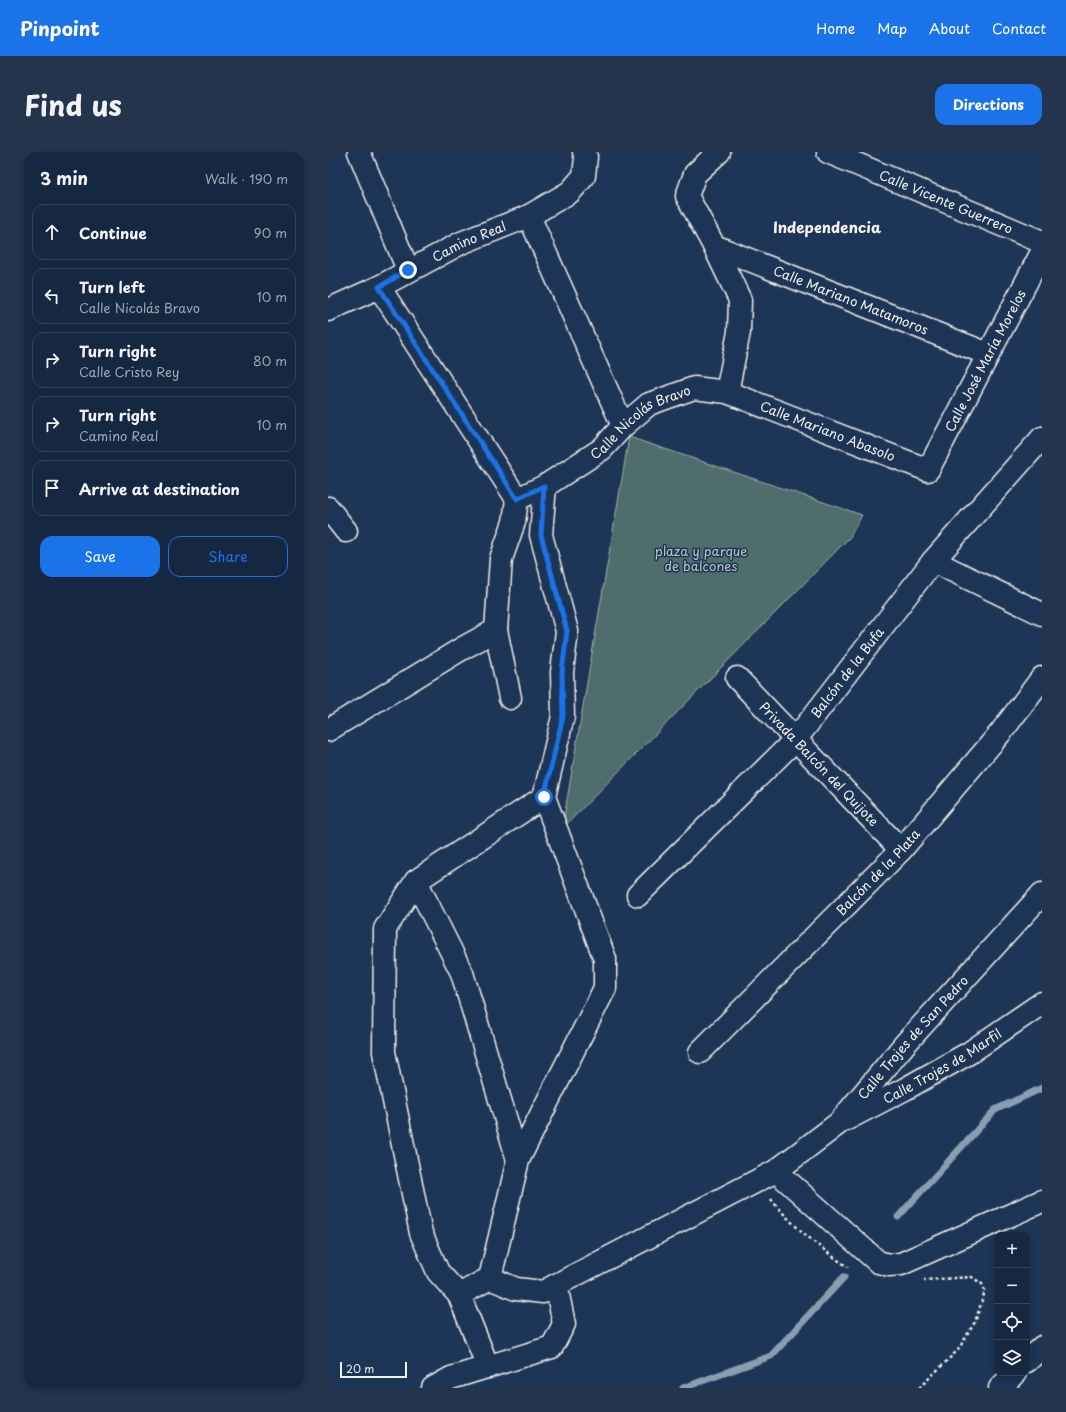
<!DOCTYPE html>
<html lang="en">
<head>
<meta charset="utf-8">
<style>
	body { margin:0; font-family:"Playpen Sans",sans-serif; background:#23344c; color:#f1f3f6 }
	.controls { position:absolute; right:12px; bottom:12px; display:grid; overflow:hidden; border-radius:8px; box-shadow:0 2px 6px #0003 }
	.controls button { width:36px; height:36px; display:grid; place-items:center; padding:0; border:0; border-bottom:1px solid #35445a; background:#162841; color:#f1f3f6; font:20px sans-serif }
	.scale { position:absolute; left:12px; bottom:10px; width:67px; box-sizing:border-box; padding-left:4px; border:2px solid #f4f1e8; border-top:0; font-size:11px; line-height:14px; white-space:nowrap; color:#f4f1e8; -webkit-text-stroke:3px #1d3557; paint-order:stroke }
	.stop { position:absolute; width:12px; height:12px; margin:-9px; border:3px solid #1a73e8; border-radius:50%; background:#fff }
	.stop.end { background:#1a73e8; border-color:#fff; box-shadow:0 1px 4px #0008 }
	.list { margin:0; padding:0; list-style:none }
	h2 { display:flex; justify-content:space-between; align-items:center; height:52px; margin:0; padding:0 16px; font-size:17px }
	h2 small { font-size:13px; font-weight:400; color:#9ea6b1 }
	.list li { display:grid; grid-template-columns:26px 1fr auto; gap:12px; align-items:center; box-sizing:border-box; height:56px; margin:0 8px 8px; padding:0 8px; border:1px solid #35445a; border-radius:12px }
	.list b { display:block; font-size:15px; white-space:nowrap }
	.list p { margin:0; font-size:13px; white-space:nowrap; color:#9ea6b1 }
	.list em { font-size:13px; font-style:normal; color:#9ea6b1 }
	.actions { display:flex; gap:8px; padding:12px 16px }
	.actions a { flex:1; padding:9px 0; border:1px solid #1a73e8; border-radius:12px; text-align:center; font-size:14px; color:#1a73e8 }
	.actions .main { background:#1a73e8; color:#fff }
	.icon { flex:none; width:22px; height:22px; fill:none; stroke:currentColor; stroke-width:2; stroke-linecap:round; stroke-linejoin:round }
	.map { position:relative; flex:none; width:714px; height:1236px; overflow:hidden; border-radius:12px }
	header { display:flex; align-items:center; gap:24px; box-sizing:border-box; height:56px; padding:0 20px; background:#1a73e8; color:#fff }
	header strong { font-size:19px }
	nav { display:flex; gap:22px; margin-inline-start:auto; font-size:14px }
	.intro { display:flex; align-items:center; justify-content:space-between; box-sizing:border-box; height:96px; padding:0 24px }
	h1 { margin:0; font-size:28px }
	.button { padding:10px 18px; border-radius:12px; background:#1a73e8; color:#fff; font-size:14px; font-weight:700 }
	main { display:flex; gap:24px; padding:0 24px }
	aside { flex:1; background:#162841; border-radius:12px; box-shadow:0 2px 6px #0003 }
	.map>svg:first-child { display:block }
	.green { fill:#4f6d6c; stroke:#a2afaa }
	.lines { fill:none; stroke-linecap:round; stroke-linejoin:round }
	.stream { stroke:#899eaf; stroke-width:7 }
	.minor-casing { stroke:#f4f1e8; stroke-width:25 }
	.path { stroke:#f4f1e8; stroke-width:2.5; stroke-dasharray:3 3; stroke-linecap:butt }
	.minor { stroke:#1d3557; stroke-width:22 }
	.route { stroke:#1a73e8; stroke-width:5 }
	.labels { text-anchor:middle; stroke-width:3; stroke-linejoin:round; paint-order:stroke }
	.street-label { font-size:13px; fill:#f4f1e8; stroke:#1d3557 }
	.park-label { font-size:13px; fill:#bac3bd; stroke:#1d3557 }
	.quarter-label { font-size:15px; font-weight:bold; fill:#f4f1e8; stroke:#1d3557 }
</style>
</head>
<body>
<header>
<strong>Pinpoint</strong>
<nav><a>Home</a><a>Map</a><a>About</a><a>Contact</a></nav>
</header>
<div class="intro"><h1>Find us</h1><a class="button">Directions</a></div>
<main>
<aside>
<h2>3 min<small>Walk · 190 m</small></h2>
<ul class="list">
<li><svg class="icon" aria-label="ahead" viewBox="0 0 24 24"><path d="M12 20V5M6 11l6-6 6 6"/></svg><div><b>Continue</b></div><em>90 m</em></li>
<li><svg class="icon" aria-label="left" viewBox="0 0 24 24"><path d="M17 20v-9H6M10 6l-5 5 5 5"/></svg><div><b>Turn left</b><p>Calle Nicolás Bravo</p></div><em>10 m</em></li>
<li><svg class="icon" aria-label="right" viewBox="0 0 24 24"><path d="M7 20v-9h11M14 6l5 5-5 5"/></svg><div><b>Turn right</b><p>Calle Cristo Rey</p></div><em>80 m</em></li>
<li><svg class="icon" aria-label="right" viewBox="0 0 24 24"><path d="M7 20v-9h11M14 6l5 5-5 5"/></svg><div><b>Turn right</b><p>Camino Real</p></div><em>10 m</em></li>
<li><svg class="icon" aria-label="arrive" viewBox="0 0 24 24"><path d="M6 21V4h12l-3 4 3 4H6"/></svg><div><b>Arrive at destination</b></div></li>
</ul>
<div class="actions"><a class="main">Save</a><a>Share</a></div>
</aside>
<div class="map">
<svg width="714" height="1236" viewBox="0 0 714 1236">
	<rect width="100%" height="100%" fill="#1d3557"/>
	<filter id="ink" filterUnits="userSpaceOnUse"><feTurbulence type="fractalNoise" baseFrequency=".025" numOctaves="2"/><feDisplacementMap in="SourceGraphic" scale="8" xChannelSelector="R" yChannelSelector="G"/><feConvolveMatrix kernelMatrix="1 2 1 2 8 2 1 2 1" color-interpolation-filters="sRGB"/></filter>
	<g filter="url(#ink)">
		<path class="green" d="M301 285 534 363 522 385 234 677Z"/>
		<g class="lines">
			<path class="stream" d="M570 1065 667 958 714 936
				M355 1236 443 1204 516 1125"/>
			<defs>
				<g id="minor">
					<path d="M31 0 80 118"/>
					<path d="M391 0 367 22 359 44 386 94 412 148 411 180 399 240"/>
					<path id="s1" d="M500 0 714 90"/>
					<path d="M201 64 295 274"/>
					<path id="s2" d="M386 94 660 202"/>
					<path d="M51 135 189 347"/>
					<path id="s3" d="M0 158 51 135 133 91 201 64 242 40 256 24 258 5 256 0"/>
					<path id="s4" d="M189 347 217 334 274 297 295 274 321 252 366 236 399 240 600 318 714 100"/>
					<path d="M0 356 18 379"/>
					<path d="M605 409 714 462"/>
					<path d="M168 478 182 546"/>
					<path id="s5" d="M409 526 573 698"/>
					<path d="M0 578 135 496 168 478 173 407 186 370 189 347"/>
					<path d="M216 645 88 729 57 777 56 900 93 1081 110 1120 131 1143 162 1126 190 1008 277 836V807L216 645 235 564 234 520 239 479 213 383 217 334"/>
					<path d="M88 729 134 821 190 1008"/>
					<path id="s6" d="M310 743 468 587 605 409 714 286"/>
					<path id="s7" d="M372 900 573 698 674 579 714 526"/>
					<path id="s8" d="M519 967 577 937 641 901 714 851"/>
					<path d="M448 1019 550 1110 561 1113 573 1112 714 1049"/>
					<path d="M162 1126 188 1137 215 1140 228 1133"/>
					<path d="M131 1143 160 1215"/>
					<path d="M699 1209 714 1195"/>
					<path id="s9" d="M105 1236 123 1226 224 1195 236 1172 228 1133 448 1019 511 971 577 892 714 742"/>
					<path d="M672 1236 687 1221"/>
				</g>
			</defs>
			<use href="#minor" class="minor-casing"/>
			<path class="path" d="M443 1047C463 1073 493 1097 520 1115
				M591 1236 630 1198 647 1170 657 1139 654 1132 644 1125 596 1128"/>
			<use href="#minor" class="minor"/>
		</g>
	</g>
	<g class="lines" filter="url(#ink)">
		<path class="route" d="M80 118 51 135 189 347 216 334 213 383 239 479 234 520 235 564 216 645"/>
	</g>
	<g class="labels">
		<g class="street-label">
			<text dy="5" stroke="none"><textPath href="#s1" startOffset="128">Calle Vicente Guerrero</textPath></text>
			<text dy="5" stroke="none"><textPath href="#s3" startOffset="157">Camino Real</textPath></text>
			<text dy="5" stroke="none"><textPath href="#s2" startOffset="147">Calle Mariano Matamoros</textPath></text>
			<text dy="5" stroke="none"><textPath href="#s4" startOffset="584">Calle José María Morelos</textPath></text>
			<text dy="5" stroke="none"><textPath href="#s4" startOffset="147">Calle Nicolás Bravo</textPath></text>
			<text dy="5" stroke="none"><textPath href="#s4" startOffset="353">Calle Mariano Abasolo</textPath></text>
			<text dy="5" stroke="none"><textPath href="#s6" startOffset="306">Balcón de la Bufa</textPath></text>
			<text dy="5" stroke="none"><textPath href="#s5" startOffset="119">Privada Balcón del Quijote</textPath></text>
			<text dy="5" stroke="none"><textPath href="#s7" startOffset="253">Balcón de la Plata</textPath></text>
			<text dy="5" stroke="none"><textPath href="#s9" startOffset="632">Calle Trojes de San Pedro</textPath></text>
			<text dy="5" stroke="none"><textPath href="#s8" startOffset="109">Calle Trojes de Marfil</textPath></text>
		</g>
		<g class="park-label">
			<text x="373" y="404">plaza y parque<tspan x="373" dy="15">de balcones</tspan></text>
		</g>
		<g class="quarter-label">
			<text x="499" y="81">Independencia</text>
		</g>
	</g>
</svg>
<div class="controls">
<button>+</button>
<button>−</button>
<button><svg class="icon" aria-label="locate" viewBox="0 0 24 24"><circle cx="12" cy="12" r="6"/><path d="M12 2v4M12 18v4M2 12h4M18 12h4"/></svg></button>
<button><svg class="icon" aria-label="layers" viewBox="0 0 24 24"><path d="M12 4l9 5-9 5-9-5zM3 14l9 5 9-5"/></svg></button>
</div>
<div class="scale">20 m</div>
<div class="stop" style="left:216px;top:645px"></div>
<div class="stop end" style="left:80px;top:118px"></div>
</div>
</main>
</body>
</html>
